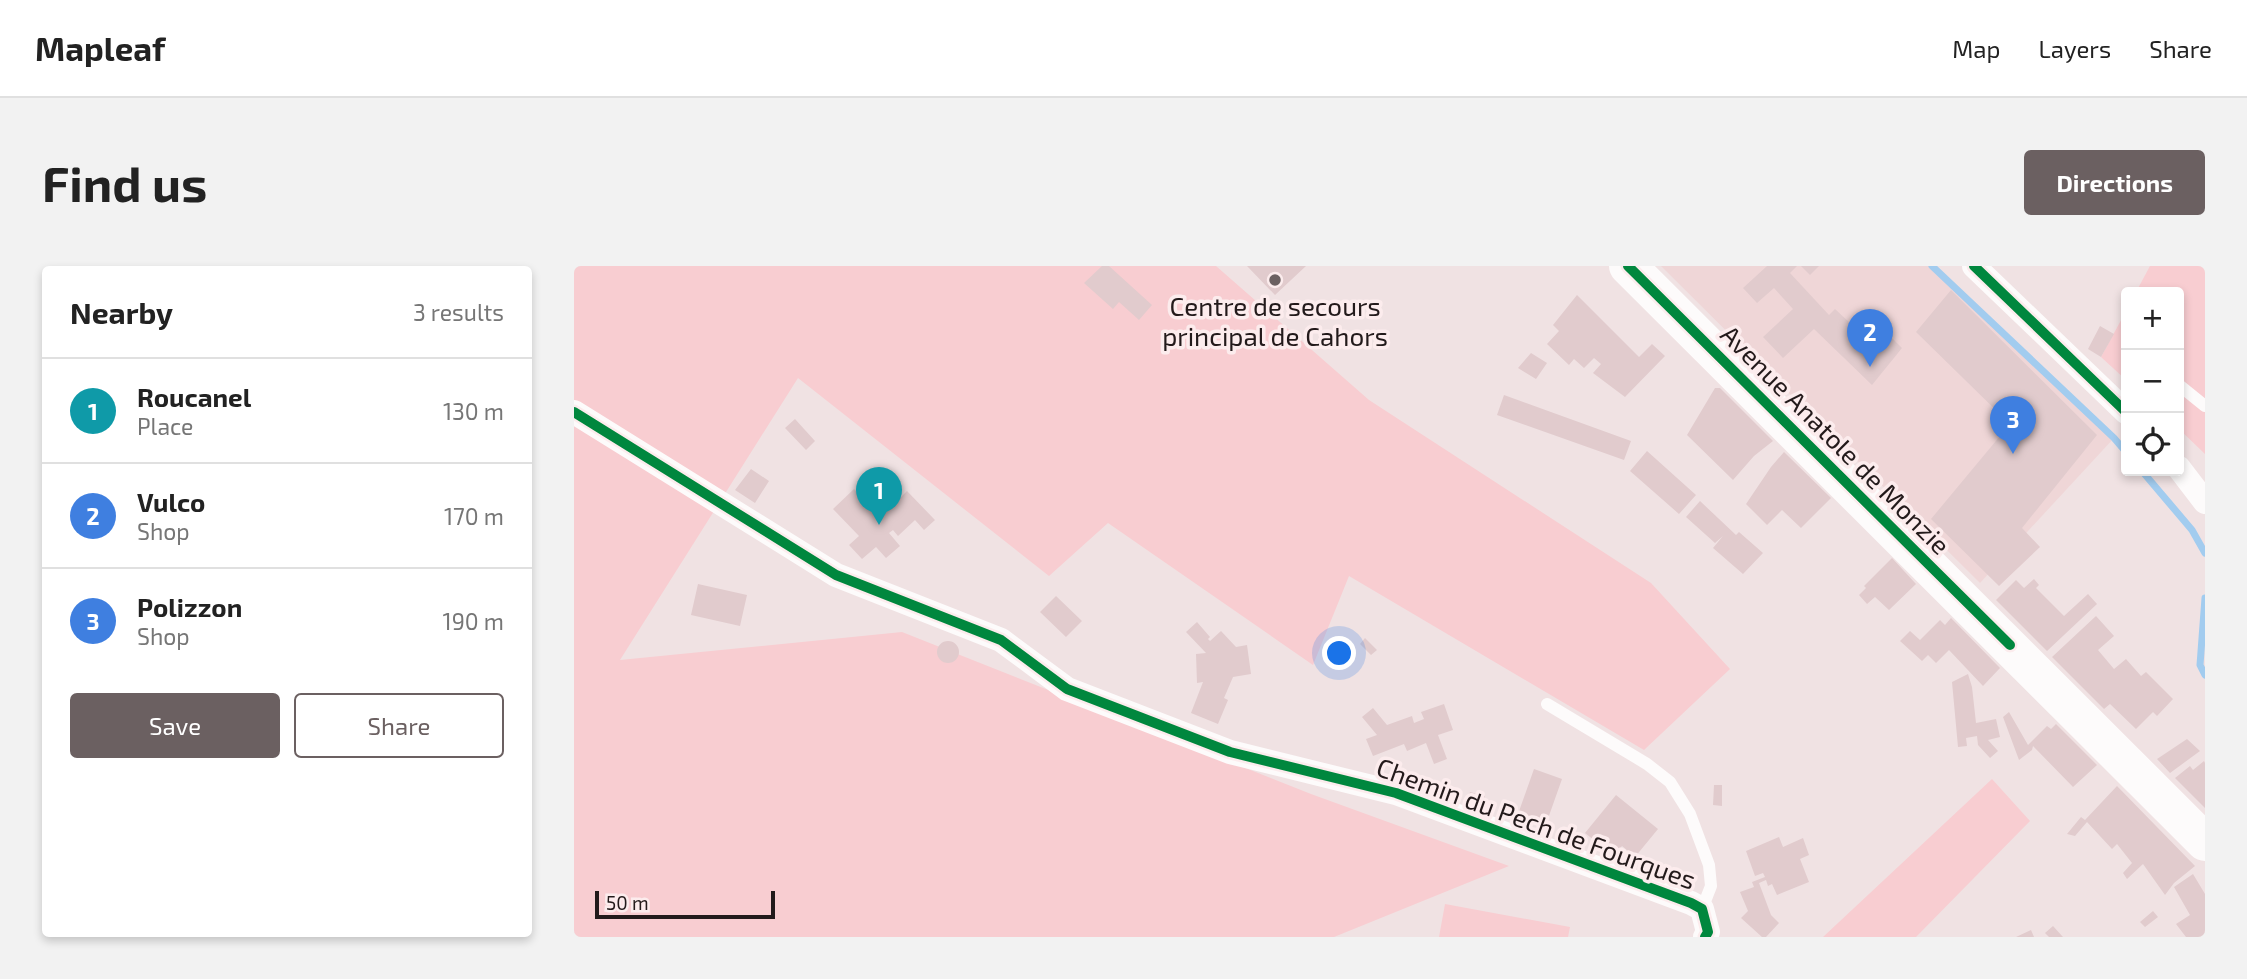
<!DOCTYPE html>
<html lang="en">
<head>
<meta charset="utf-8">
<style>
	body { margin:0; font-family:"Exo 2",sans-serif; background:#f2f2f2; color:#222 }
	.controls { position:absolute; right:21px; top:21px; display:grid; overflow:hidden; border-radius:7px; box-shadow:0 4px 10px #0003 }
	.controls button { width:63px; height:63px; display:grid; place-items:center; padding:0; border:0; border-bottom:2px solid #e0e0e0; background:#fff; color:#222; font:35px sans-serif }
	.scale { position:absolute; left:21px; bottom:18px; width:180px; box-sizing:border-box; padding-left:7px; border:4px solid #231a1b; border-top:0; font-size:19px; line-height:24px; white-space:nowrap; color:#231a1b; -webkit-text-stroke:5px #fceced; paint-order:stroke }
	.you { position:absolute; left:766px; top:388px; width:24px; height:24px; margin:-18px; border:5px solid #fff; border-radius:50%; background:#1a73e8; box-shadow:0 0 0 10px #1a73e833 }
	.badge { display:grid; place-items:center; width:46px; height:46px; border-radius:50%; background:#6b6061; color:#fff; font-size:23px; font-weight:700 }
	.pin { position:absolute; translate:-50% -58px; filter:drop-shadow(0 2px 4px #0008) }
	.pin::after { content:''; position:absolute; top:37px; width:24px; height:21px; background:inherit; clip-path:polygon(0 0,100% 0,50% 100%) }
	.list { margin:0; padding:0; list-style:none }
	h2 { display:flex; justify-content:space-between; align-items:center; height:91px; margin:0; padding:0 28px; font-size:30px }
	h2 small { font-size:23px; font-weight:400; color:#767676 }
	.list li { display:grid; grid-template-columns:46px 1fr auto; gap:21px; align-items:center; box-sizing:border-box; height:105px; padding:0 28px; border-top:2px solid #e0e0e0 }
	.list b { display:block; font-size:26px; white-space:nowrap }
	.list p { margin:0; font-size:23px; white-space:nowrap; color:#767676 }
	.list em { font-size:23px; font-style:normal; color:#767676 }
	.actions { display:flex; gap:14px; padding:21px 28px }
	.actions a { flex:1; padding:16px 0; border:2px solid #6b6061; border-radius:7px; text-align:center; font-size:24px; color:#6b6061 }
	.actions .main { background:#6b6061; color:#fff }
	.icon { flex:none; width:38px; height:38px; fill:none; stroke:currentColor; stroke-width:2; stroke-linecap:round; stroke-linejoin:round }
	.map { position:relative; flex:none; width:1631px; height:671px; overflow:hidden; border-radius:7px }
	header { display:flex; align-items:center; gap:42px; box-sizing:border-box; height:98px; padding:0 35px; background:#fff; border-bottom:2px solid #e0e0e0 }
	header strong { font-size:33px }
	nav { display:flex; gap:38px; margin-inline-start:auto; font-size:24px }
	.intro { display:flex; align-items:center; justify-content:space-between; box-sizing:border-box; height:168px; padding:0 42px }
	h1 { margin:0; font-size:49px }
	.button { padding:18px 32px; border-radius:7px; background:#6b6061; color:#fff; font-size:24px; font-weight:700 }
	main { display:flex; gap:42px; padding:0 42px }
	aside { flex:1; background:#fff; border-radius:7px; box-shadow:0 4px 10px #0003 }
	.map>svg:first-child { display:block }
	.built { fill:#efd6d7 }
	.green { fill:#f8cdd1 }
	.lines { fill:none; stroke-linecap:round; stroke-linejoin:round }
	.stream { stroke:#a2ccef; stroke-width:7 }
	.building { fill:#e1cbcd }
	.lane { stroke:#fdfbfb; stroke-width:12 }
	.street { stroke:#fdfbfb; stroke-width:24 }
	.primary { stroke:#fdfbfb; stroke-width:38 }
	.cycleway-casing { stroke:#fceced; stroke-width:15 }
	.cycleway { stroke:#00873e; stroke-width:10 }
	.poi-dot { fill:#6b6061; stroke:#fceced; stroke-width:2.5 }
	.labels { text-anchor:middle; stroke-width:7; stroke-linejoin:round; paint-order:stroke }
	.poi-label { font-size:26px; fill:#231a1b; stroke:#fceced }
	.street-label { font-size:26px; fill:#231a1b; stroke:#fceced }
</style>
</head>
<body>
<header>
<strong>Mapleaf</strong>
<nav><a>Map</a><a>Layers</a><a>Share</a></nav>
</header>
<div class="intro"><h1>Find us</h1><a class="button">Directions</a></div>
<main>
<aside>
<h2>Nearby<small>3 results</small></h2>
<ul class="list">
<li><span class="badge" style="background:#0f9aa8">1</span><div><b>Roucanel</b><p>Place</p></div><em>130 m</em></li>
<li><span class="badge" style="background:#3f7fe0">2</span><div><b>Vulco</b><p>Shop</p></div><em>170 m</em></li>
<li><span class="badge" style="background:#3f7fe0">3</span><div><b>Polizzon</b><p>Shop</p></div><em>190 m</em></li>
</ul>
<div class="actions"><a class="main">Save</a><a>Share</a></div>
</aside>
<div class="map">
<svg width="1631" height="671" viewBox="0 0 1631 671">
	<rect width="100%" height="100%" fill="#f0e2e3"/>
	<path class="built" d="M1087 0H1358L1540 172 1406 317Z"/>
	<path class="green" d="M0 0H642L795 134 1077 317 1156 403 1070 484 775 310 739 399 534 257 475 310 224 112 46 394 328 366 737 528 935 600 760 671H0Z
		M1576 0H1631V188L1605 163V26H1562Z
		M1552 45V114L1527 91Z
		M1418 513 1456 555 1342 671H1249Z
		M871 638 996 661 994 671H865Z"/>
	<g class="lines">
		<path class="stream" d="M1358 0 1540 172 1552 186
			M1568 205 1618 264 1631 287
			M1631 332 1626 399 1631 409"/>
	</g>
	<path class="building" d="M528 0H535L578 39 565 54 545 36 539 43 510 17Z
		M673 0H732L701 29Z
		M1193 0H1223L1216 7 1255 49 1261 43 1276 57 1285 49 1311 75 1316 70 1328 82 1298 119 1240 63 1209 92 1189 71 1219 43 1200 22 1183 37 1169 22Z
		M1227 0H1245L1236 9Z
		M1377 24 1523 169 1448 262 1466 281 1425 320 1357 253 1436 158 1342 66Z
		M1003 29 1065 91 1078 78 1091 90 1051 131 1019 107 1027 98 1020 92 1010 102 1000 93 995 99 973 78 985 65 979 59Z
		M1526 60 1540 68 1527 91 1514 83Z
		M957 87 973 97 962 113 944 102Z
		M1141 122H1146L1199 175 1180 190 1159 214 1113 169Z
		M930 129 1057 175 1050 194 923 149Z
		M221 153 241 175 232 184 211 162Z
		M1073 185 1122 229 1105 248 1056 205Z
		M1210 186 1257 232 1227 262 1208 244 1193 259 1172 238 1197 201Z
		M177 203 195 215 181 237 161 224Z
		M280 223 297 240 305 233 307 235 317 227 324 234 333 225 361 254 350 264 341 254 324 270 319 264 315 267 326 280 312 292 302 281 288 293 275 279 285 270 259 243Z
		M1126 235 1162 269 1165 266 1189 287 1169 308 1139 282 1149 270 1141 277 1112 251Z
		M1318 292 1342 318 1315 344 1301 331 1293 338 1285 329 1292 322 1290 320Z
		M1460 313 1465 319 1462 322 1490 350 1514 328 1523 338 1473 385 1422 334 1442 314 1450 322Z
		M124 318 173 329 166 360 117 349Z
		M482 330 508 355 492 371 466 346Z
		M1522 350 1540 370 1524 384 1540 403 1552 393 1567 410 1572 406 1599 433 1583 450 1579 446 1562 463 1536 438 1530 443 1478 391Z
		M1377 352 1426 402 1409 420 1375 384 1362 397 1354 389 1348 395 1326 375 1336 365 1346 374 1366 354 1371 359Z
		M623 356 636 371 634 373 636 375 647 365 662 381 673 379 677 408 659 411 650 432 654 434 644 458 617 447 629 416 623 417 622 388 632 387 612 366Z
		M791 372 803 384 797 389 786 378Z
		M363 386a11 11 0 1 1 22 0a11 11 0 1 1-22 0Z
		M1394 408 1398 421 1402 457 1422 453 1426 471 1414 474 1424 485 1416 492 1404 479 1403 470 1392 472 1393 480 1384 481 1378 416Z
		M870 438 879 464 864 469 873 493 860 498 852 477 833 485 830 478 799 490 792 473 803 469 788 451 799 442 813 459 838 450 840 457 850 453 847 446Z
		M1435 446 1454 479 1473 460 1477 463 1482 458 1523 499 1499 521 1459 480 1458 484 1445 494 1429 451Z
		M1613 473 1626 485 1596 507 1583 493Z
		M1630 495 1631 497V542L1601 512 1616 500 1619 504Z
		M960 503 988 513 971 561 943 551Z
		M1140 519H1148V540L1139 539Z
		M1543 520 1621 600 1600 617 1591 629 1569 598 1553 613 1549 607 1558 597 1543 578 1538 583 1513 556 1501 570 1493 568 1507 551 1511 554Z
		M896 526 911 530 907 549 891 542Z
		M1042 529 1084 563 1061 591 1048 580 1040 590 1011 567Z
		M1205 571 1209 581 1229 572 1235 589 1226 593 1235 616 1203 629 1198 618 1194 620 1192 614 1185 617 1197 649 1205 657 1192 671H1188L1167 652 1174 645 1166 626 1180 621 1178 616 1191 611 1189 607 1181 610 1172 585Z
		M1619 608 1631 628V671H1612L1602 658 1616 649 1600 621Z
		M1579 645 1584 651 1571 661 1566 656Z
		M1479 660 1489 671H1475L1471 667Z
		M1457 664 1460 671H1442Z"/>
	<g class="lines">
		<path class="lane" d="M1605 119 1631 140
			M973 438 1073 498 1096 516 1116 548 1135 599 1137 620 1128 643"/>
		<path class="street" d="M1400 0 1552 146
			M0 146 262 309 427 374 493 423 656 486 822 527 1117 637 1128 643 1134 666 1131 671
			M1605 202 1631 236"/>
		<path class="primary" d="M1054 0 1631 576"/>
		<defs>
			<path id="cycleway" d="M1054 0 1436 379
				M1400 0 1552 146
				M0 146 262 309 427 374 493 423 656 486 822 527 1117 637 1128 643 1134 666 1131 671"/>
		</defs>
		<use href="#cycleway" class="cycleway-casing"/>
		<use href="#cycleway" class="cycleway"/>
	</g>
	<circle class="poi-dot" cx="701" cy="14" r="7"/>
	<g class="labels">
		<g class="poi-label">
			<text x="701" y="50">Centre de secours<tspan x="701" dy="30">principal de Cahors</tspan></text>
		</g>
		<g class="street-label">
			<text transform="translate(1261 174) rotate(45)" y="9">Avenue Anatole de Monzie</text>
			<text transform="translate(962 558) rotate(20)" y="9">Chemin du Pech de Fourques</text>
		</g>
	</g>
</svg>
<div class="controls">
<button>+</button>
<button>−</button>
<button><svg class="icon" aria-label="locate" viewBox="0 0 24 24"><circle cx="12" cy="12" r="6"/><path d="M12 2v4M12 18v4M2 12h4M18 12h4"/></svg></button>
</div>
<div class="scale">50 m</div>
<div class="you"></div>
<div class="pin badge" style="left:305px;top:259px;background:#0f9aa8">1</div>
<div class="pin badge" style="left:1296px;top:101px;background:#3f7fe0">2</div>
<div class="pin badge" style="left:1439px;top:188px;background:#3f7fe0">3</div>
</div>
</main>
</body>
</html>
